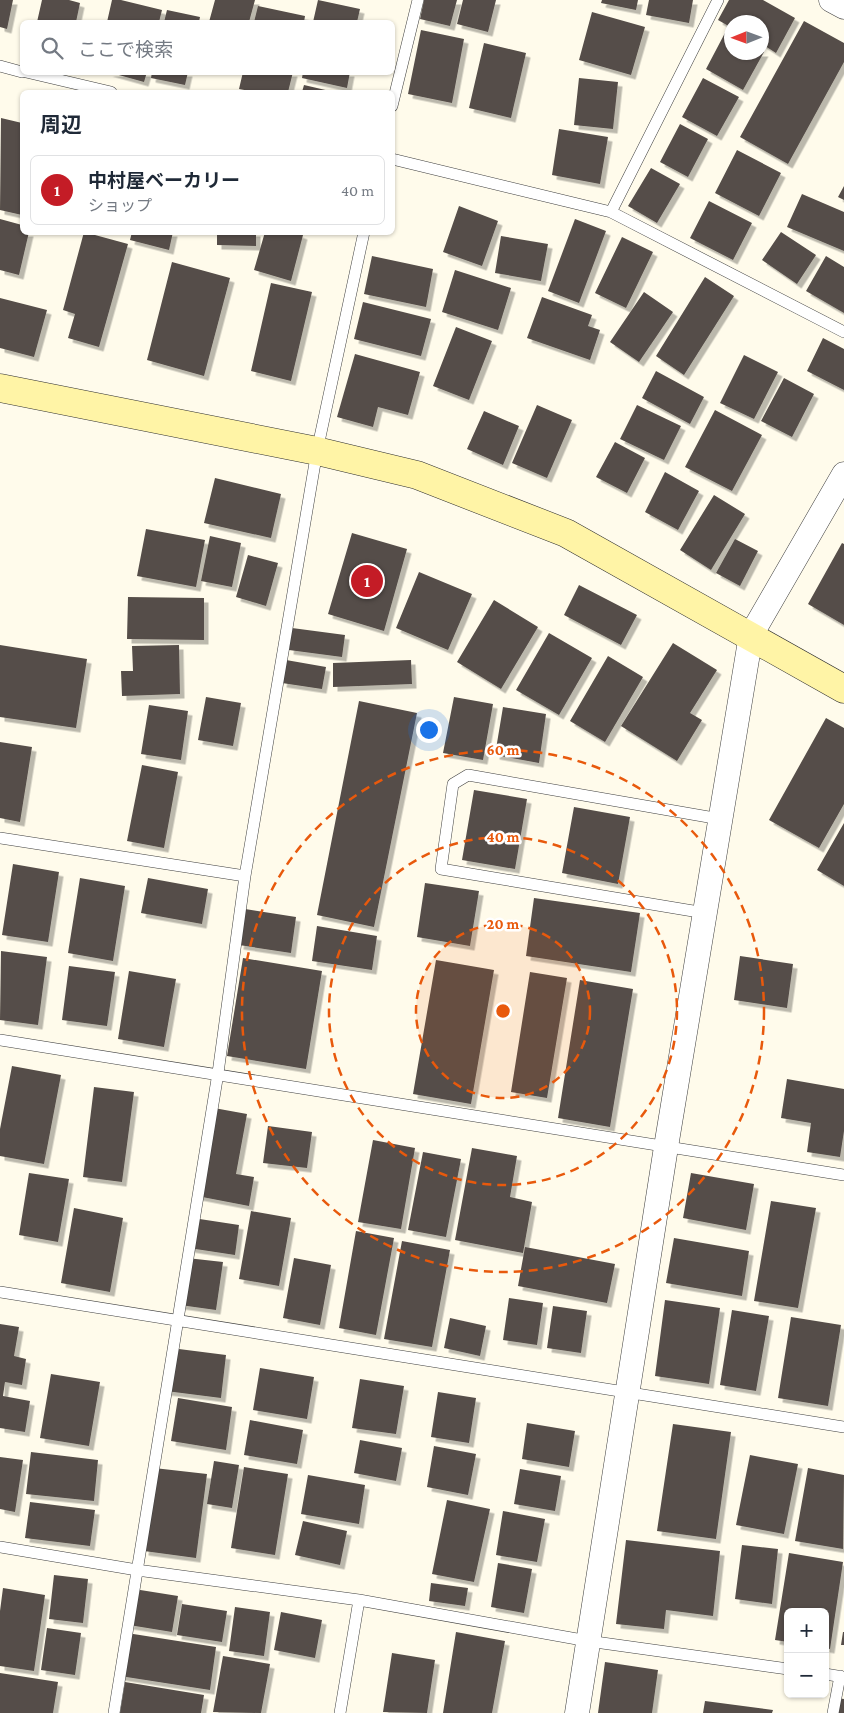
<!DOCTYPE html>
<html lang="ja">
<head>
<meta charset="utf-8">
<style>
	body { margin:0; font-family:"Crimson Pro","Noto Sans JP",serif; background:#f2f2f3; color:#1f2937 }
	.controls { position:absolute; right:15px; bottom:15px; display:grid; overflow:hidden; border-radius:8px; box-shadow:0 1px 4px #0004 }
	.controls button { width:45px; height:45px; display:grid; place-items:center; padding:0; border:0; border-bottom:1px solid #e0e1e3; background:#fff; color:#1f2937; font:25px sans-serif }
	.compass { position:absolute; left:724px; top:15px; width:45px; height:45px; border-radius:50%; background:#fff; box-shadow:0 1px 4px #0004; rotate:269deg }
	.you { position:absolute; left:428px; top:729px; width:18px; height:18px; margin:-12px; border:4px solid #fff; border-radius:50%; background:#1a73e8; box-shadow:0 0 0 8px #1a73e833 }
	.badge { display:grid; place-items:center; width:32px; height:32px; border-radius:50%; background:#c41c26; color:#fff; font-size:16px; font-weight:700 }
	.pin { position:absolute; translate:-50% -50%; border:2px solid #fff; box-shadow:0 1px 5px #0006 }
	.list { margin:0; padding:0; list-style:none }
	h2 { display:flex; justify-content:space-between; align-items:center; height:65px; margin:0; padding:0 20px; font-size:21px }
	h2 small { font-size:16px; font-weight:400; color:#747a83 }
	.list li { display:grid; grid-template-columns:32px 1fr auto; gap:15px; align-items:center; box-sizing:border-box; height:70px; margin:0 10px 10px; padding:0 10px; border:1px solid #e0e1e3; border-radius:8px }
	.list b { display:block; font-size:19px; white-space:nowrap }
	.list p { margin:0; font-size:16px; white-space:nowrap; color:#747a83 }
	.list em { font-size:16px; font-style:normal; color:#747a83 }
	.icon { flex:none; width:28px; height:28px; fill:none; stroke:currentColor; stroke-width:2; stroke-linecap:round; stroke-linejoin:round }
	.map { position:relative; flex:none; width:844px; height:1713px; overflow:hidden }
	.search { position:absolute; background:#fff; box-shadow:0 1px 4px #0004; left:20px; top:20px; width:375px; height:55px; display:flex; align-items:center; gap:12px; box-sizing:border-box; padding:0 18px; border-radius:8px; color:#747a83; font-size:19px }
	.panel { position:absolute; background:#fff; box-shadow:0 1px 4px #0004; left:20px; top:90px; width:375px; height:145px; border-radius:8px }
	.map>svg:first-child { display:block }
	.building { fill:#554d48; filter:url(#shadow) }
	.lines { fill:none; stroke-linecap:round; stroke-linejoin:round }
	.lane-casing { stroke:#3f3f3f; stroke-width:12 }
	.street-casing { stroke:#3f3f3f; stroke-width:25 }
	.secondary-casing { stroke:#2e2e2e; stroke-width:29 }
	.lane { stroke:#fff; stroke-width:11 }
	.street { stroke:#fff; stroke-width:24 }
	.secondary { stroke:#fff4a6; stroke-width:28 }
	.ring { fill:none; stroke:#e8590c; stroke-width:2.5; stroke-dasharray:9 6 }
	.centre { fill:#e8590c; stroke:#fff; stroke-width:2.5 }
	.ring-label { font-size:15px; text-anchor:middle; font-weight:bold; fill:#e8590c; stroke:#fff; stroke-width:5; stroke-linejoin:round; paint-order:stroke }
</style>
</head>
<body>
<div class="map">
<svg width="844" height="1713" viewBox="0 0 844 1713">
	<defs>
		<filter id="shadow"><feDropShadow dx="4.5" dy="4.5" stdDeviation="0" flood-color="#0004"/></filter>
	</defs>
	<rect width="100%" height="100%" fill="#fffbeb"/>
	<path class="building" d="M0 0H13L7 29 0 27Z
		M42 0H69L80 3 76 22H37Z
		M112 0H121L162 10 159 22H107Z
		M215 0H255L249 22H209Z
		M318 0 360 9 357 22H313Z
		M424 0H457L450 26 420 19Z
		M463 0H496L488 32 457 24Z
		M602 0H638L636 10 601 3Z
		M649 0H693L689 23 646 15Z
		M729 0H763L795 18 776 53 762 44V22H732V28L718 20Z
		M258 6 305 16 304 22H254Z
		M167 10 200 17 199 22H164Z
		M592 12 645 27 631 75 579 60Z
		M804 21 844 43V62L788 164 740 137Z
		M421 30 464 39 452 103 408 94Z
		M726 31 732 34V52H764L743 90 706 69Z
		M484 43 526 53 511 118 469 108Z
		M108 72H147L144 82Z
		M152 72H188L185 85 151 78Z
		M243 72H293L288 92H255L239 89Z
		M303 72H350L347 88 302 78Z
		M579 78 618 82 613 129 574 125Z
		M703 78 739 97 717 136 682 117Z
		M304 85 334 92H302Z
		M1 118 22 123V215L0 210Z
		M680 124 708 139 688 177 660 162Z
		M559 129 608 137 600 184 552 175Z
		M737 150 781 173 759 216 715 193Z
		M651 168 680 184 657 223 628 206Z
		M844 186V200L838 197Z
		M802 194 844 212V251L787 227Z
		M709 201 752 223 733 260 690 238Z
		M459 206 498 221 482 266 443 252Z
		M0 219 22 225V232H29L19 275 0 270Z
		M575 219 606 231 579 303 548 291Z
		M84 232 128 244 99 347 68 338 75 314 63 310Z
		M132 232H173L169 250 130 240Z
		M217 232H256V246L217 245Z
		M265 232H295L303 235 291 281 254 270Z
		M781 232 816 255 797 284 762 260Z
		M501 236 548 244 541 281 495 273Z
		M622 237 653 252 626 308 595 293Z
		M372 256 433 269 426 307 364 294Z
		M826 256 844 267V313L806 291Z
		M172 262 230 278 204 376 147 360Z
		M455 270 511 288 498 330 442 312Z
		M705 277 734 296 684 375 656 356Z
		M271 283 312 292 291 381 251 371Z
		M644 292 673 312 639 362 610 342Z
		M542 297 592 315 588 326 600 330 590 360 527 338Z
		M0 298 47 310 34 357 0 348Z
		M363 302 431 319 421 356 354 339Z
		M456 327 492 341 469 400 433 386Z
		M823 338 844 349V390L807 371Z
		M355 354 420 372 408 415 378 407 373 427 337 417Z
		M744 355 778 372 754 419 720 403Z
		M656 371 704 397 690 424 642 398Z
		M784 378 814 394 792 437 761 421Z
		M537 405 572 420 547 478 512 463Z
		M637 405 681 426 664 460 620 439Z
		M715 410 762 435 732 491 685 467Z
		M484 411 519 426 503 465 467 449Z
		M615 442 645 458 627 493 596 477Z
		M665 472 699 491 678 530 645 512Z
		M215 478 281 494 271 538 204 523Z
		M714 495 745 514 711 570 680 550Z
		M146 529 205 540 196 587 137 576Z
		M352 533 407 549 384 631 328 614Z
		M210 536 241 543 232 587 201 581Z
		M735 539 758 551 740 586 716 573Z
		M842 543 844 544V625L808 604Z
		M248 555 278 563 266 606 236 597Z
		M419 572 472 594 448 650 396 628Z
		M579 585 637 615 621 645 564 615Z
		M128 597 204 598V640L127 639Z
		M494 600 538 627 501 689 457 662Z
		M292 628 345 635 342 657 289 650Z
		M549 633 592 658 559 715 516 690Z
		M673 643 717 670 690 713 702 720 677 761 621 726Z
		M0 645 87 659 76 728 0 717Z
		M179 645 180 694 122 696 121 671H133L132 646Z
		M608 656 643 677 605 742 570 721Z
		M286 660 326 667 322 689 282 683Z
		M411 660 412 684 333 687V663Z
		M206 697 241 703 233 746 198 740Z
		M454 697 493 704 483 760 443 753Z
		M359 701 417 713 374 927 317 915Z
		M149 705 188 711 181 760 141 754Z
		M503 707 546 714 539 763 495 755Z
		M826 718 844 728V804L819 848 769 820Z
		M0 742 32 747 20 822 0 818Z
		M142 765 178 772 164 848 127 841Z
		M474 790 527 799 515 869 462 860Z
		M574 807 630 817 618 884 562 873Z
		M844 823V886L817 870Z
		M13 864 59 872 48 942 2 935Z
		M80 878 125 886 113 961 68 953Z
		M148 878 208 889 202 924 141 913Z
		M425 883 479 891 470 946 417 937Z
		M534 898 640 913 631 972 526 956Z
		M245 909 296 917 291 953 239 945Z
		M317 926 377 936 372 970 312 961Z
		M1 951 47 957 38 1025 0 1020Z
		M740 956 793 964 787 1008 734 1000Z
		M243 958 322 971 306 1069 227 1056Z
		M436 960 494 970 471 1104 413 1094Z
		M69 966 115 972 107 1026 62 1020Z
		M129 971 176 979 164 1047 118 1039Z
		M530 972 567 978 547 1098 511 1092Z
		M580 980 633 989 610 1127 558 1118Z
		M12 1066 61 1075 44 1164 0 1156V1129Z
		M787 1079 844 1089V1131L840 1157 807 1152 811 1123 781 1118Z
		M94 1087 134 1092 122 1182 83 1177Z
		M214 1108 247 1114 236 1174 254 1177 249 1206 197 1196Z
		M268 1126 312 1132 307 1168 263 1163Z
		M373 1140 415 1148 401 1229 358 1222Z
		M472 1148 517 1156 510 1197 532 1202 523 1253 455 1240Z
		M423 1152 461 1159 446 1237 408 1230Z
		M29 1173 69 1179 58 1242 19 1235Z
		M691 1173 754 1184 746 1230 683 1218Z
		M771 1201 816 1208 798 1308 754 1301Z
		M74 1208 123 1218 110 1292 61 1283Z
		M251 1211 291 1218 279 1286 239 1279Z
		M193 1218 239 1225 235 1255 189 1248Z
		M356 1231 394 1238 376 1335 339 1328Z
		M674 1238 749 1251 742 1296 666 1283Z
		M402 1241 450 1250 432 1347 384 1339Z
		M525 1247 615 1264 607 1303 518 1286Z
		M187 1258 223 1262 216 1310 180 1305Z
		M294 1258 331 1265 320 1325 283 1318Z
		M509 1298 543 1303 537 1345 503 1340Z
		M665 1300 720 1308 709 1384 655 1376Z
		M553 1306 587 1311 581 1353 547 1348Z
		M732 1310 769 1316 756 1391 720 1385Z
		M791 1317 841 1325 828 1406 778 1398Z
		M450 1318 486 1326 480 1356 444 1348Z
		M0 1324 19 1327 14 1356 26 1359 22 1385 5 1382 3 1396 30 1401 25 1432 0 1428Z
		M171 1348 226 1355 221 1398 166 1391Z
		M260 1368 314 1377 307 1419 253 1410Z
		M51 1374 100 1382 89 1446 40 1438Z
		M360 1379 404 1386 396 1434 352 1428Z
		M438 1392 476 1398 469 1443 431 1437Z
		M178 1398 232 1407 226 1450 171 1441Z
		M250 1420 303 1430 297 1464 244 1455Z
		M527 1423 575 1431 569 1467 522 1459Z
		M673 1424 731 1432 716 1539 657 1531Z
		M360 1440 402 1448 396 1481 354 1473Z
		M434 1446 476 1454 468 1495 427 1487Z
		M31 1452 98 1460 94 1501 26 1494Z
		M750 1455 798 1464 784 1534 736 1525Z
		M0 1457 23 1460 15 1512 0 1509Z
		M214 1461 239 1465 232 1508 207 1504Z
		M244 1467 288 1474 275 1555 231 1548Z
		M154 1468 207 1474 196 1558 144 1551Z
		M808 1468 844 1475 843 1549 795 1541Z
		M520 1469 561 1476 555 1511 514 1504Z
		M308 1475 365 1485 359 1524 301 1514Z
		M447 1500 490 1509 474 1582 432 1574Z
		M30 1502 95 1510 90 1546 25 1538Z
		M503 1511 545 1519 537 1562 496 1555Z
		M303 1521 347 1531 340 1565 295 1555Z
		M626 1540 720 1551 713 1616 666 1610 664 1629 616 1624Z
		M742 1545 778 1549 772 1604 735 1599Z
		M789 1553 843 1562 830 1649 825 1648V1612H788V1642L775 1640Z
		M498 1563 532 1569 524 1613 491 1607Z
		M54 1575 88 1579 83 1623 49 1619Z
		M431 1583 468 1588 465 1606 429 1601Z
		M3 1588 45 1595 34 1671 0 1666V1611Z
		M134 1589 178 1596 172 1632 129 1625Z
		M182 1604 227 1611 222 1642 177 1635Z
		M235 1607 270 1612 264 1656 229 1651Z
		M281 1612 322 1620 315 1658 274 1650Z
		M47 1628 81 1633 75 1675 41 1670Z
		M456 1632 505 1641 492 1713H443Z
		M843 1632H844V1645H841Z
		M127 1633 216 1647 210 1690 120 1676Z
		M392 1653 435 1660 427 1713 383 1712Z
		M223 1656 270 1664 261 1713 213 1712Z
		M605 1662 658 1670 652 1713H598Z
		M0 1673 58 1682 53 1713H0Z
		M125 1682 204 1695 201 1713H120Z
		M837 1698 844 1699V1713H834Z
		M705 1701 773 1710 772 1713H703Z"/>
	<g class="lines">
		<defs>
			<path id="lane" d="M0 66 22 72
				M26 72 111 92
				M392 106 418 0
				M392 159 611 212 844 332
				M611 212 718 0
				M0 838 245 876
				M705 913 441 869 453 784 468 775 720 819
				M0 1040 844 1175
				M0 1292 844 1427
				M0 1547 137 1570 359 1600 588 1641 788 1669
				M825 1674 844 1677
				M114 1713 218 1073 245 876 317 451 364 232
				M340 1713 359 1600
				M833 1713 840 1676"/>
			<path id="street" d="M831 0 844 7
				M577 1713 666 1147 751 635 844 474"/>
			<path id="secondary" d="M0 388 317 451 417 475 566 533 844 689"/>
		</defs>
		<use href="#lane" class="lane-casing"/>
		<use href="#street" class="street-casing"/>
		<use href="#secondary" class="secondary-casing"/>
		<use href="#lane" class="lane"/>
		<use href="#street" class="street"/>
		<use href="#secondary" class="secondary"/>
	</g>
	<circle cx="503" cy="1011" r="87" fill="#e8590c" fill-opacity=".12"/>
	<g class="ring">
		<circle cx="503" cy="1011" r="87"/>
		<circle cx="503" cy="1011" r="174"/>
		<circle cx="503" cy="1011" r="261"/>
	</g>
	<circle cx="503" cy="1011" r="8" class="centre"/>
	<g class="ring-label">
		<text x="503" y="755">60 m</text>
		<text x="503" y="842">40 m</text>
		<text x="503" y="929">20 m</text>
	</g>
</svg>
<div class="controls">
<button>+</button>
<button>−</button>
</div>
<svg class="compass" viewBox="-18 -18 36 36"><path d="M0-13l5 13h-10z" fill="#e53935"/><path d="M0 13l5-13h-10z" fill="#747a83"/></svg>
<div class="you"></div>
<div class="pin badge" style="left:367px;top:581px">1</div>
<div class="search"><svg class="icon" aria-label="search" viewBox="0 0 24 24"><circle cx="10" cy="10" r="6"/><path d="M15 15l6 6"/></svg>ここで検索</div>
<section class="panel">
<h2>周辺<small></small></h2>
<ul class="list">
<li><span class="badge">1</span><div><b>中村屋ベーカリー</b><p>ショップ</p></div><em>40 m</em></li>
</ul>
</section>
</div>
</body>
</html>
